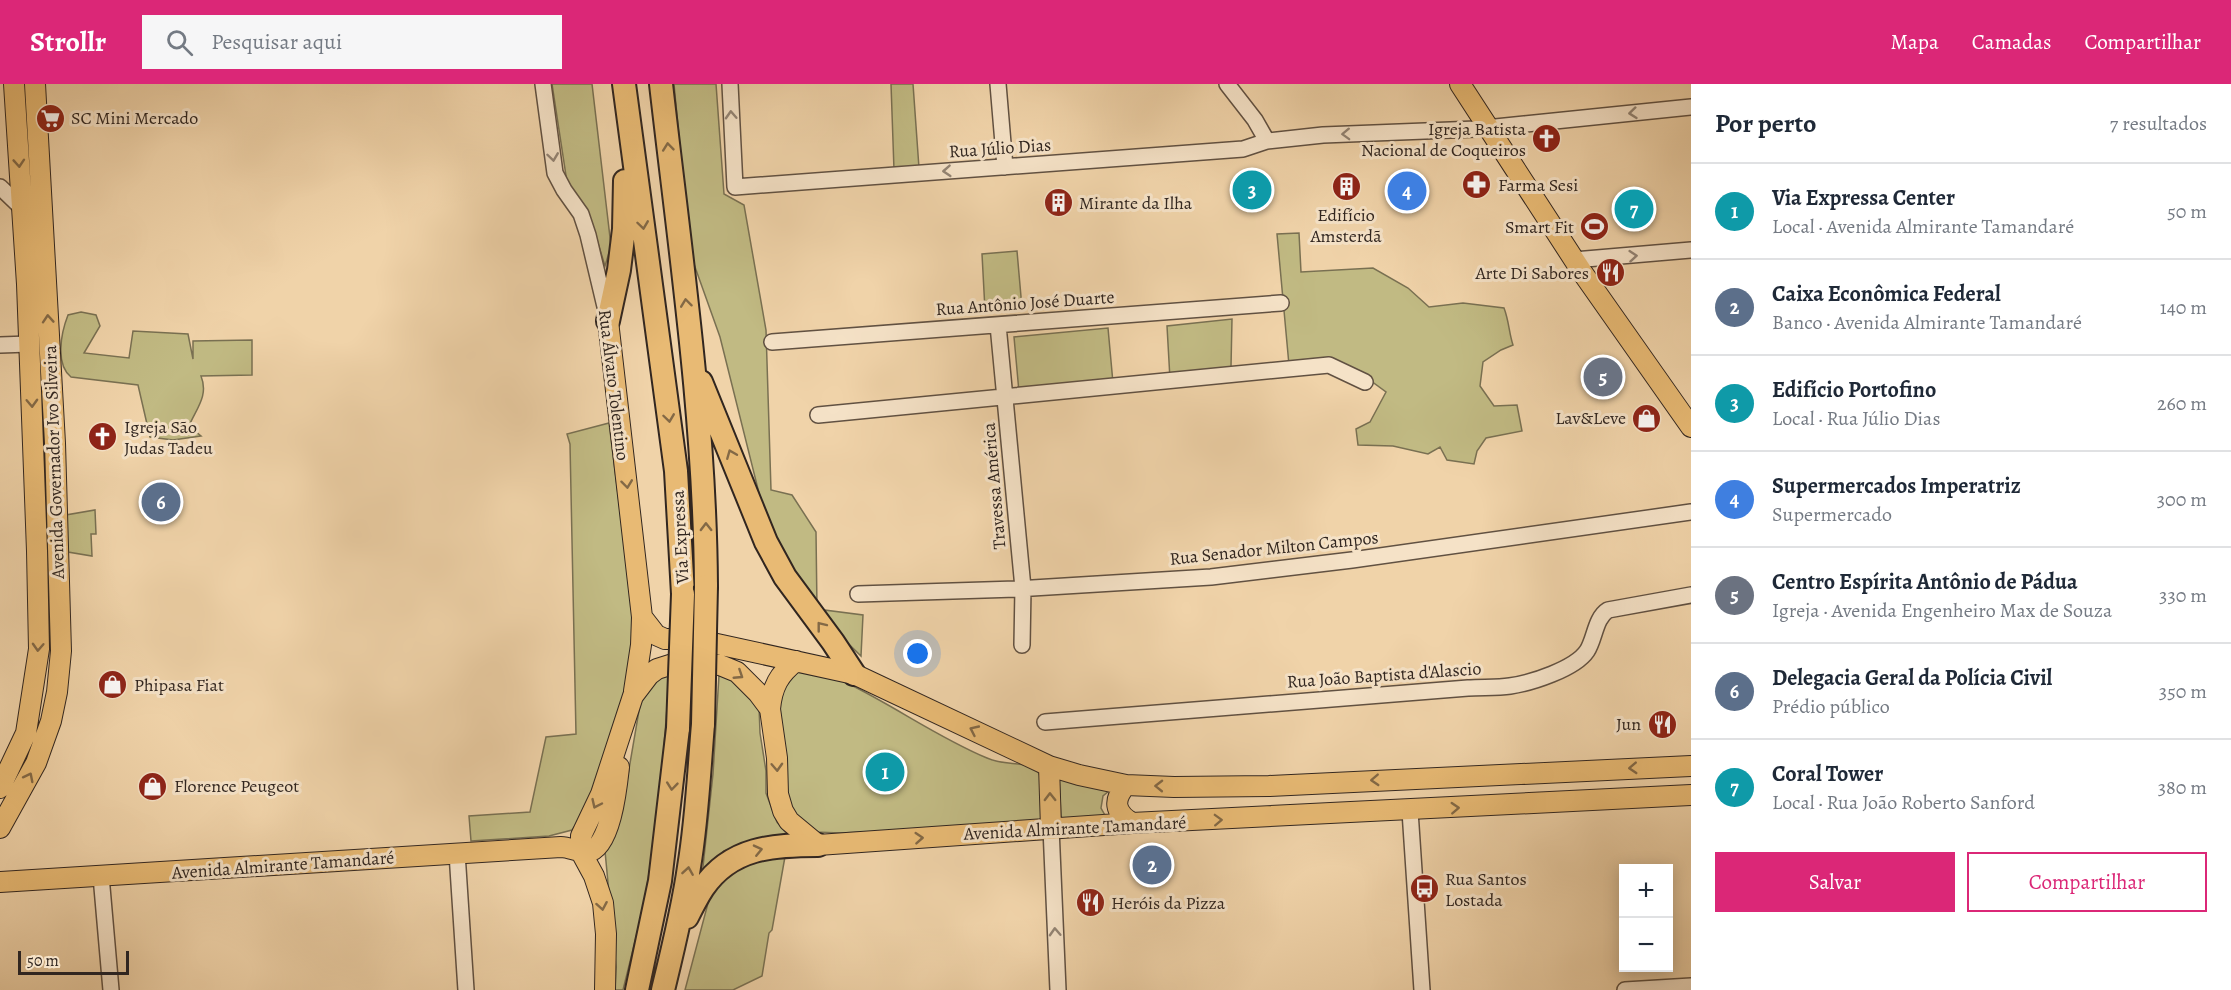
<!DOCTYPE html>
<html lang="pt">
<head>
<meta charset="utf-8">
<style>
	body { margin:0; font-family:Alegreya,serif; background:#f6f6f7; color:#1f2937 }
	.controls { position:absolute; right:18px; bottom:18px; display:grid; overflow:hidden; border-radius:0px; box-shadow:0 3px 15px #0003 }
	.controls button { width:54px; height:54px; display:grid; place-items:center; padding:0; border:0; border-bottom:2px solid #e0e1e3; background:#fff; color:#1f2937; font:30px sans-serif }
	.scale { position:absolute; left:18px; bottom:15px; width:111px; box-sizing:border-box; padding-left:6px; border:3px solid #312620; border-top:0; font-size:16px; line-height:21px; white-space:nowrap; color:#312620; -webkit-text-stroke:4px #f5e2c7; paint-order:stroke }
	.you { position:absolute; left:918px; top:570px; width:21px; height:21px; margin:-15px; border:4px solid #fff; border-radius:50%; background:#1a73e8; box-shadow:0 0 0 9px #1a73e833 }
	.badge { display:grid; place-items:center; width:39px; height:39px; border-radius:50%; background:#db2777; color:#fff; font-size:20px; font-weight:700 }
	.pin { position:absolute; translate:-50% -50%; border:3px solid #fff; box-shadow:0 2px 6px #0006 }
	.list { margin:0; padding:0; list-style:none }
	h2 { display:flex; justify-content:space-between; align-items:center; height:78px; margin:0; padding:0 24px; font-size:26px }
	h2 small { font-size:20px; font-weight:400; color:#747a83 }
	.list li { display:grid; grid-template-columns:39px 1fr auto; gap:18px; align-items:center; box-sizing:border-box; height:96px; padding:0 24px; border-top:2px solid #e0e1e3 }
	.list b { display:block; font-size:22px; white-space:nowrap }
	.list p { margin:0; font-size:20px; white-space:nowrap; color:#747a83 }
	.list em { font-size:20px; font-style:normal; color:#747a83 }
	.actions { display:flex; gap:12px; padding:18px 24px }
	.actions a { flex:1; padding:14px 0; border:2px solid #db2777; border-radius:0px; text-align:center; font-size:21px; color:#db2777 }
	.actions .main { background:#db2777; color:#fff }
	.icon { flex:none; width:33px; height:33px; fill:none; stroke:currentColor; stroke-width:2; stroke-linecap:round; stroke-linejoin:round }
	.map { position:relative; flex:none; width:1691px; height:906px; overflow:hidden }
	header { display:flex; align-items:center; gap:36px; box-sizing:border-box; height:84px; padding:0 30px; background:#db2777; color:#fff }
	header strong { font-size:28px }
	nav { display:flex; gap:33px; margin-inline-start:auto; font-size:21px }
	.search { width:420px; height:54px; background:#f6f6f7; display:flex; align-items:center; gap:15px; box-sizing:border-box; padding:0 21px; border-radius:0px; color:#747a83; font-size:22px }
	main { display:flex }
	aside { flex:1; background:#fff }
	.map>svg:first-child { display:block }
	.green { fill:#c1ba83; stroke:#797052; stroke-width:1.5 }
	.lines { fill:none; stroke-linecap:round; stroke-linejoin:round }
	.minor-casing { stroke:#615142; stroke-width:18 }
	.major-casing { stroke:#312620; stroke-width:22 }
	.highway-casing { stroke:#312620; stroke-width:26 }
	.minor { stroke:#f5e2c7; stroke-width:15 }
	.major { stroke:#e8ba74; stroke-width:20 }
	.highway { stroke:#e8ba74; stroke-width:22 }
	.highway-bridge-casing { stroke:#312620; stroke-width:26; stroke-linecap:butt }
	.highway-bridge { stroke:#e8ba74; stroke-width:22 }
	.oneway { stroke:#938474 }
	.oneway2 { stroke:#836946 }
	.labels { text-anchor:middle; stroke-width:6; stroke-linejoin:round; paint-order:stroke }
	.poi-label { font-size:18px; fill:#312620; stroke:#f5e2c7; text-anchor:start }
	.street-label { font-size:18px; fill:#312620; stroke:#f5e2c7 }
</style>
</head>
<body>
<header>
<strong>Strollr</strong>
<div class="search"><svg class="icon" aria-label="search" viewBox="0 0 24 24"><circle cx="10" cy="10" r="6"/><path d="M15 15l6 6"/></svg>Pesquisar aqui</div>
<nav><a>Mapa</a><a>Camadas</a><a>Compartilhar</a></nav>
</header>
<main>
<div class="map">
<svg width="1691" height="906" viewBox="0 0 1691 906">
	<rect width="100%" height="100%" fill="#f0d3a9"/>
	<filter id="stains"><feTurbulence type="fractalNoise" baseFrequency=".00333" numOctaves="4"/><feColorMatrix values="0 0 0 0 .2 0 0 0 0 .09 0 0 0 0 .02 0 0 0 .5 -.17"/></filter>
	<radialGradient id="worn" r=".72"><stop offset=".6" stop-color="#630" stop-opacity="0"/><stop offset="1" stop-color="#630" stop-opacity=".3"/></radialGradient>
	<path class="green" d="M552 0H592L611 162 605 182 593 143 567 98Z
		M674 0H716L724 110 744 121 766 246 771 406 792 411 816 448 817 525 863 531 861 572 814 526 766 437 720 253 690 169Z
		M891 0H913L919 84 894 86Z
		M1299 149 1301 188 1373 184 1408 204 1429 223 1463 219 1504 224C1509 237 1509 249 1513 261L1501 266 1483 278 1480 302 1494 322 1517 321 1522 347 1486 354 1477 367 1474 380 1447 376 1440 363 1428 370 1393 362 1358 361 1356 345 1370 338 1386 308 1360 289 1341 284 1290 292 1277 150Z
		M1017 167 1022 224 985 226 982 170Z
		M81 228 96 231 100 242 84 269 129 274 133 247 188 250 193 275V257L252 256V291L201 292C209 312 196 325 189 342L201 352 173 356 150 353 138 301 71 293C55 280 61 249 68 231Z
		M1232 235 1231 283 1170 295 1167 242Z
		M1108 244 1113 299 1019 308 1014 253Z
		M609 339 635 544 626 604 587 725 572 746 549 752 471 757 469 732 530 728 546 653 576 650 570 360 567 350Z
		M95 426 96 450H91L92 472 68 468 66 431Z
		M806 585C820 589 836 593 849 600 896 623 939 654 987 674 1005 682 1018 677 1036 684L1040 692 1041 734 1035 739 994 743 840 749 815 748 796 733 785 710 778 638 780 604 794 587Z
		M670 586 659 725 644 821 623 906H615L616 883 605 767 622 726 641 615 649 599Z
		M719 591 732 593 759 623 760 649 766 687V709L777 738 787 750 724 767 710 780 702 792 713 690Z
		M1059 692 1110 706 1103 712 1101 724 1106 733 1063 736 1061 732Z
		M786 767 772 846 769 849 762 892 733 906H685L712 804 731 783Z"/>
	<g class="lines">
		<defs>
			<path id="minor" d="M543 0 555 89 564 106 581 130 588 151 607 231
				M730 0 735 103 1243 65 1267 57
				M998 0 1005 83
				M1227 0 1255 36 1267 57 1323 51 1476 45 1691 23
				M0 103 22 124
				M1574 176 1691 166
				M998 241 1023 504 1022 561
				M772 258 1281 219
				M0 261 29 260
				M818 331 1329 281 1365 298
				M858 510 1016 505 1211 493 1352 476 1691 428
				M1045 638 1468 604C1482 603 1497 604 1510 602 1531 599 1575 585 1587 567 1595 555 1595 534 1608 526L1691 511
				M1410 727 1422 906
				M1051 744 1058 906
				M457 769 466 906
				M101 792 111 906
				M1625 906 1691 902"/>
			<path id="major" d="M1460 0 1582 188 1691 343
				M608 237 642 533 641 561 634 607
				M642 533 656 551 665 555H694L854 590 1049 682 1079 691 1126 701 1174 703 1269 702 1691 682
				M770 625C772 603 779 590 796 577
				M1049 682 1051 744
				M1126 701C1113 716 1114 728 1132 739
				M0 704 26 649 39 565 37 467 27 200 14 0
				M0 744 36 679 51 637 57 608 61 567 55 359 35 0
				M0 798 561 763C570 763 579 769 588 768 611 764 617 701 619 683
				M605 906 606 850 603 819 594 792 581 768V752L601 710 633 612 649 591 657 585 676 579 720 581 737 588 758 609 770 625 777 674 778 710 783 727 789 737 818 761 1132 739 1691 711"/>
			<path id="highway" d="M624 0 676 387 683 510
				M661 0C680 167 705 334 706 502
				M608 237 619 186 624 145 625 97
				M701 298 766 458 785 493 833 558 854 590
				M687 833C692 823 697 813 703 804 731 763 773 761 818 761
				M637 906 660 797 678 644
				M663 906C673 865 683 825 689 783 697 736 699 688 703 640"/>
		</defs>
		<use href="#minor" class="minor-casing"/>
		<use href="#major" class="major-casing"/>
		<use href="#highway" class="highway-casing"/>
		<use href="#minor" class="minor"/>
		<use href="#major" class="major"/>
		<use href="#highway" class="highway"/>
		<defs>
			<path id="highway-bridge" d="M703 640 706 502
				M678 644 683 510"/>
		</defs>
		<use href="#highway-bridge" class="highway-bridge-casing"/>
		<use href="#highway-bridge" class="highway-bridge"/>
	</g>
	<defs><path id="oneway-chevron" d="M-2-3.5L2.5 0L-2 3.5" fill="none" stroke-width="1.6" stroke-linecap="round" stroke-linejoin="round" transform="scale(1.5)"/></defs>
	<g class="oneway">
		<use href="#oneway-chevron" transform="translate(1633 29) rotate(174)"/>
		<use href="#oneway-chevron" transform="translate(731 31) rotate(-93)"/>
		<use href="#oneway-chevron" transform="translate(1346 50) rotate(178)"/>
		<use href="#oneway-chevron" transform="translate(553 73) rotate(82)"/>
		<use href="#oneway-chevron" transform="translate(947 87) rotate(176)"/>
		<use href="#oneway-chevron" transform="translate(1633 172) rotate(-5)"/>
		<use href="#oneway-chevron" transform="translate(1055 848) rotate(-93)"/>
	</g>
	<g class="oneway2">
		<use href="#oneway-chevron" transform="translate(668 63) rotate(-96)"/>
		<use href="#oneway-chevron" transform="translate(19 79) rotate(86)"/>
		<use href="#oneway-chevron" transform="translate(643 141) rotate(82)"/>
		<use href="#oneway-chevron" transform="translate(686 219) rotate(-97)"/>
		<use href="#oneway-chevron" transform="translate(48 235) rotate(-94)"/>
		<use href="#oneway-chevron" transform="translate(32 319) rotate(88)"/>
		<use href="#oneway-chevron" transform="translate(669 334) rotate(82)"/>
		<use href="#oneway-chevron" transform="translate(731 370) rotate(-112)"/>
		<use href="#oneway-chevron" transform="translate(627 400) rotate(83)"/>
		<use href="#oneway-chevron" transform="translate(706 443) rotate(-91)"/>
		<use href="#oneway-chevron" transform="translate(821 542) rotate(-128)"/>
		<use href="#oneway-chevron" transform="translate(38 563) rotate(93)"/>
		<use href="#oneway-chevron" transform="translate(739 591) rotate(33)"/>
		<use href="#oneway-chevron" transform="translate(974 646) rotate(-155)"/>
		<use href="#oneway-chevron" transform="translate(777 683) rotate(87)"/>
		<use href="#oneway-chevron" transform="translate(1633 684) rotate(177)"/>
		<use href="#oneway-chevron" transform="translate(29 693) rotate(-63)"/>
		<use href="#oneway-chevron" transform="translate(1375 696) rotate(177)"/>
		<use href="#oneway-chevron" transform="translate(672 702) rotate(96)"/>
		<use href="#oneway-chevron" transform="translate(1159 702) rotate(-179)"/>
		<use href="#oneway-chevron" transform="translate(1050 713) rotate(-91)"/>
		<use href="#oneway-chevron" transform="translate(596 720) rotate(115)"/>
		<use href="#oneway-chevron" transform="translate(1455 724) rotate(-3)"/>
		<use href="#oneway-chevron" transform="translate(1218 736) rotate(-2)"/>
		<use href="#oneway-chevron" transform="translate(919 754) rotate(-4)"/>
		<use href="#oneway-chevron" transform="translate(758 766) rotate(-13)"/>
		<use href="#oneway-chevron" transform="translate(688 787) rotate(-81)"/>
		<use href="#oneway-chevron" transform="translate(602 822) rotate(80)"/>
	</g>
	<defs>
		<symbol id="supermarket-disc" viewBox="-11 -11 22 22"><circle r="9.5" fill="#8f2418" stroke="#f5e2c7"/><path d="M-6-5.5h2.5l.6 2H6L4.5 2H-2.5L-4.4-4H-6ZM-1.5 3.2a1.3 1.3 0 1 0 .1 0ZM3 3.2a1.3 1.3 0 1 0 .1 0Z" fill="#fff"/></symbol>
		<symbol id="church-disc" viewBox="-11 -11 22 22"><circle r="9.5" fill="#8f2418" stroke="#f5e2c7"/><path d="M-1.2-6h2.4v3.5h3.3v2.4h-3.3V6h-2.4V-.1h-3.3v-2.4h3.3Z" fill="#fff"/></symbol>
		<symbol id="pharmacy-disc" viewBox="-11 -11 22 22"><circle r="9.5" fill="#8f2418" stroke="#f5e2c7"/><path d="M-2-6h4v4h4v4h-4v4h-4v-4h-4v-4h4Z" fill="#fff"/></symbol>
		<symbol id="building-disc" viewBox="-11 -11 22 22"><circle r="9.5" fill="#8f2418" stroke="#f5e2c7"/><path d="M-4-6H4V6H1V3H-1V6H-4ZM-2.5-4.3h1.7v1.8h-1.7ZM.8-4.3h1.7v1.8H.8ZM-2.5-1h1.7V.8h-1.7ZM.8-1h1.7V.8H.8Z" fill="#fff"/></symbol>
		<symbol id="stadium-disc" viewBox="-11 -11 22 22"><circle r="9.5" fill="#8f2418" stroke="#f5e2c7"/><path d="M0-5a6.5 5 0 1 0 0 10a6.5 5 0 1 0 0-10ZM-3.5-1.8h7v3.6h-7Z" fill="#fff"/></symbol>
		<symbol id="restaurant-disc" viewBox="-11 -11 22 22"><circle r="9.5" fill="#8f2418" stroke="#f5e2c7"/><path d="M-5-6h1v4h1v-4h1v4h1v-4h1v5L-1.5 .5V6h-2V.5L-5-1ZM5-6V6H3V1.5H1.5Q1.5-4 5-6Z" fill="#fff"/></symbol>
		<symbol id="shop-disc" viewBox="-11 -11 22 22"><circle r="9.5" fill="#8f2418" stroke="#f5e2c7"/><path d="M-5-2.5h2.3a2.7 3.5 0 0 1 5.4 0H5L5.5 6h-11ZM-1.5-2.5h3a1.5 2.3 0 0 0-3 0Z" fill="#fff"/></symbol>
		<symbol id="bus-disc" viewBox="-11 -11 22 22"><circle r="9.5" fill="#8f2418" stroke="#f5e2c7"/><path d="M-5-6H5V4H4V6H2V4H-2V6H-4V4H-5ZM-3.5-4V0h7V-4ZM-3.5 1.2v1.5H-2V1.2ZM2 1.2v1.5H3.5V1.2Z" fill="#fff"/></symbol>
	</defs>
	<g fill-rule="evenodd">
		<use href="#supermarket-disc" x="34" y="18" width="33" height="33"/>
		<use href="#church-disc" x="1530" y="38" width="33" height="33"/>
		<use href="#pharmacy-disc" x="1460" y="84" width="33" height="33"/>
		<use href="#building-disc" x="1330" y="86" width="33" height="33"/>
		<use href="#building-disc" x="1042" y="102" width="33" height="33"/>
		<use href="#stadium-disc" x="1578" y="126" width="33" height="33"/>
		<use href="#restaurant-disc" x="1594" y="172" width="33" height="33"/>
		<use href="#shop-disc" x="1630" y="318" width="33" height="33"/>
		<use href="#church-disc" x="86" y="336" width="33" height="33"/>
		<use href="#shop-disc" x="96" y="584" width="33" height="33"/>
		<use href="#restaurant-disc" x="1646" y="624" width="33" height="33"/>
		<use href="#shop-disc" x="136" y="686" width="33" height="33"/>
		<use href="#bus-disc" x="1408" y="788" width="33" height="33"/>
		<use href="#restaurant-disc" x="1074" y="802" width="33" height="33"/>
	</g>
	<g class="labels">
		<g class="poi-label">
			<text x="71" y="40">SC Mini Mercado</text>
			<text x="1526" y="51" text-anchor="end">Igreja Batista<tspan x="1526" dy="21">Nacional de Coqueiros</tspan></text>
			<text x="1498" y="107">Farma Sesi</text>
			<text x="1079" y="125">Mirante da Ilha</text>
			<text x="1346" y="137" text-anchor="middle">Edifício<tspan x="1346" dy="21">Amsterdã</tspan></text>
			<text x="1574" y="149" text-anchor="end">Smart Fit</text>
			<text x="1589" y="195" text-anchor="end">Arte Di Sabores</text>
			<text x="1626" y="340" text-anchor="end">Lav&amp;Leve</text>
			<text x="124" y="349">Igreja São<tspan x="124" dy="21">Judas Tadeu</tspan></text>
			<text x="134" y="607">Phipasa Fiat</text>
			<text x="1641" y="646" text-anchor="end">Jun</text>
			<text x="174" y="708">Florence Peugeot</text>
			<text x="1445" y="801">Rua Santos<tspan x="1445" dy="21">Lostada</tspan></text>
			<text x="1111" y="825">Heróis da Pizza</text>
		</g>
		<g class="street-label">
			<text transform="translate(1000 64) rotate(-4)" y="6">Rua Júlio Dias</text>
			<text transform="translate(1025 219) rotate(-4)" y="6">Rua Antônio José Duarte</text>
			<text transform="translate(614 301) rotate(83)" y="6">Rua Álvaro Tolentino</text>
			<text transform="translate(54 378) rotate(-92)" y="6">Avenida Governador Ivo Silveira</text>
			<text transform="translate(994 402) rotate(-95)" y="6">Travessa América</text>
			<text transform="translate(680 453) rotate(-93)" y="6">Via Expressa</text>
			<text transform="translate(1274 464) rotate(-6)" y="6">Rua Senador Milton Campos</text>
			<text transform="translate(1384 591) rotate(-4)" y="6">Rua João Baptista d'Alascio</text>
			<text transform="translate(1075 744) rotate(-3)" y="6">Avenida Almirante Tamandaré</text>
			<text transform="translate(283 781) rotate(-4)" y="6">Avenida Almirante Tamandaré</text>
		</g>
	</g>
	<rect width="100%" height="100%" filter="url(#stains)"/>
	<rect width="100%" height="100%" fill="url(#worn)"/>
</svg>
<div class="controls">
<button>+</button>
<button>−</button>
</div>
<div class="scale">50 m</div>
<div class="you"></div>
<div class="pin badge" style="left:885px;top:688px;background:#0f9aa8">1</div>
<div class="pin badge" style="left:1152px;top:781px;background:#5c6f8a">2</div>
<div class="pin badge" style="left:1252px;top:106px;background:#0f9aa8">3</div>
<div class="pin badge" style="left:1407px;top:107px;background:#3f7fe0">4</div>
<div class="pin badge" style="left:1603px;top:293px;background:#6b7280">5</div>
<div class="pin badge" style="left:161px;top:418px;background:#5c6f8a">6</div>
<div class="pin badge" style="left:1634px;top:125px;background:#0f9aa8">7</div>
</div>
<aside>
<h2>Por perto<small>7 resultados</small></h2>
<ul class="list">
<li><span class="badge" style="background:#0f9aa8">1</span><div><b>Via Expressa Center</b><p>Local · Avenida Almirante Tamandaré</p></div><em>50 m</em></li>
<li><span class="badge" style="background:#5c6f8a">2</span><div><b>Caixa Econômica Federal</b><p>Banco · Avenida Almirante Tamandaré</p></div><em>140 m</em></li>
<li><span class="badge" style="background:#0f9aa8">3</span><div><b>Edifício Portofino</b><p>Local · Rua Júlio Dias</p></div><em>260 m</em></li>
<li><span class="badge" style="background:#3f7fe0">4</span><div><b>Supermercados Imperatriz</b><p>Supermercado</p></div><em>300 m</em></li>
<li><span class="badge" style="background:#6b7280">5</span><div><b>Centro Espírita Antônio de Pádua</b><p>Igreja · Avenida Engenheiro Max de Souza</p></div><em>330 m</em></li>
<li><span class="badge" style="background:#5c6f8a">6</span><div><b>Delegacia Geral da Polícia Civil</b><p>Prédio público</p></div><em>350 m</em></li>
<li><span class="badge" style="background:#0f9aa8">7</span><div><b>Coral Tower</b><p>Local · Rua João Roberto Sanford</p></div><em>380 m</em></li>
</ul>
<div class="actions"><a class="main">Salvar</a><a>Compartilhar</a></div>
</aside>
</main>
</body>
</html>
